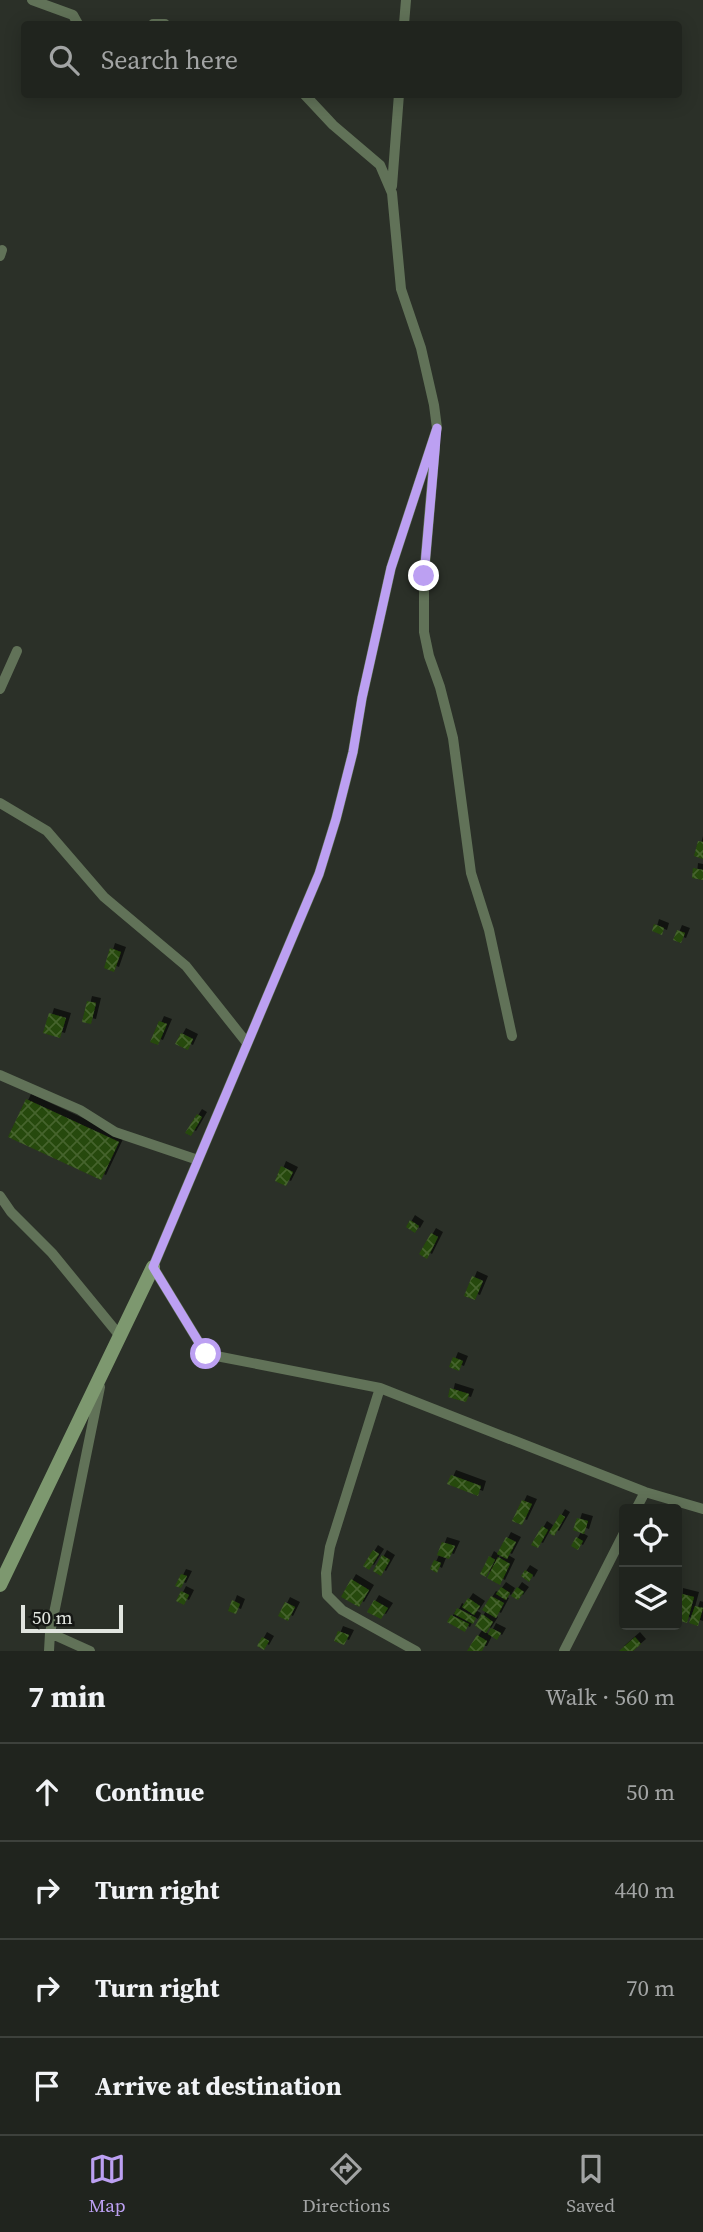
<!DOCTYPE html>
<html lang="en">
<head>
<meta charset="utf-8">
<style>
	body { margin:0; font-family:"Source Serif 4",serif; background:#282c27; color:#f1f3f6 }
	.controls { position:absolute; right:21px; bottom:21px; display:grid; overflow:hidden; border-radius:7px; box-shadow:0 4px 18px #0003 }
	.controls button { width:63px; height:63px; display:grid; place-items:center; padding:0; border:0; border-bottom:2px solid #3d413c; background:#20241e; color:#f1f3f6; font:35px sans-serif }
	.scale { position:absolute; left:21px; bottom:18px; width:102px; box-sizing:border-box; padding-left:7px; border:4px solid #e1e5df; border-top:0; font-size:19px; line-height:24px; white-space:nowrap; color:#e1e5df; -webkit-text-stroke:5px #151714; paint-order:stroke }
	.stop { position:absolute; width:21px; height:21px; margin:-16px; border:5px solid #bca0f2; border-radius:50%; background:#fff }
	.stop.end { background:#bca0f2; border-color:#fff; box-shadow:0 2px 7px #0008 }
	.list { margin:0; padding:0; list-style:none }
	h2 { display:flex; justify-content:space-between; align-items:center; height:91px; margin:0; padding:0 28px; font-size:30px }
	h2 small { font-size:23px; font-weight:400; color:#a2a4a4 }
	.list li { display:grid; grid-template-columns:46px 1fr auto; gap:21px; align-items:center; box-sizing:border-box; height:98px; padding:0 28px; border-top:2px solid #3d413c }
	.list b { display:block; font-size:26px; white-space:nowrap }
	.list em { font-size:23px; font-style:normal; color:#a2a4a4 }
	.icon { flex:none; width:38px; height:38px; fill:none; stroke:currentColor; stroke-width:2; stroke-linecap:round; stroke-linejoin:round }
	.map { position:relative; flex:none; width:703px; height:1651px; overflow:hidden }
	.search { position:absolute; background:#20241e; box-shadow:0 4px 18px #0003; left:21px; right:21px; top:21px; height:77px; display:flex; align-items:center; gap:18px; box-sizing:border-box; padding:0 24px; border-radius:7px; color:#a2a4a4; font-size:26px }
	.sheet { height:483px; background:#20241e }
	nav { display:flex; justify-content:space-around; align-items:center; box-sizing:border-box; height:98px; border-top:2px solid #3d413c; background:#20241e; font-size:19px; color:#a2a4a4 }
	nav a { display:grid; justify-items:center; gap:4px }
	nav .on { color:#bca0f2 }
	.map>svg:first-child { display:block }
	.building { fill:url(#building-cross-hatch); filter:url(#shadow) }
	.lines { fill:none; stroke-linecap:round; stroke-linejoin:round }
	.street { stroke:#617258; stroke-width:10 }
	.secondary { stroke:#7d986f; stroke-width:14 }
	.route { stroke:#bca0f2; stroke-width:9 }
</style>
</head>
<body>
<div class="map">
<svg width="703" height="1651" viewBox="0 0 703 1651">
	<defs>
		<pattern id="building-cross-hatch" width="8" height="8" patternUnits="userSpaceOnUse" patternTransform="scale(1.75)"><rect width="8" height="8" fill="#26490a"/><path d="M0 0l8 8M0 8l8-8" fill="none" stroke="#45632d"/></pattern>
		<filter id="shadow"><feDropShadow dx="5" dy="-5" stdDeviation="0" flood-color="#0009"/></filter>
	</defs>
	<rect width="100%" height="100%" fill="#2b3028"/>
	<path class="building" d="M698 841 703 842V859L694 856Z
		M693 868 703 870V880L692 878Z
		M654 924 664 928 662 935 652 931Z
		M677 930 685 933 681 943 673 940Z
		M110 948 121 952 114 972 104 968Z
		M87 1001 96 1003 91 1024 82 1022Z
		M49 1013 66 1018 60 1038 43 1033Z
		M159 1021 167 1024 158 1045 150 1042Z
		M181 1033 193 1039 188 1050 175 1044Z
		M26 1099 119 1142 101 1180 8 1137Z
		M197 1114 202 1117 191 1136 185 1133Z
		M281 1166 293 1172 286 1186 275 1181Z
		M410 1220 419 1226 415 1233 406 1227Z
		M431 1233 438 1237 427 1259 419 1254Z
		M472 1276 483 1281 475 1300 464 1296Z
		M453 1357 463 1361 459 1371 449 1367Z
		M450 1388 469 1394 466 1402 448 1397Z
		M451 1475 481 1486 478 1496 447 1484Z
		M522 1500 532 1504 522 1525 512 1521Z
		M560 1514 565 1517 554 1536 549 1533Z
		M577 1518 588 1521 584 1534 573 1530Z
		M542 1526 548 1530 538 1548 531 1545Z
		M506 1537 516 1542 507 1559 497 1554Z
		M576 1537 583 1541 578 1550 571 1546Z
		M442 1542 455 1546 449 1559 437 1555Z
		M373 1550 379 1554 369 1570 363 1566Z
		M382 1555 390 1560 381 1576 373 1571Z
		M489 1556 495 1560 486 1577 480 1574Z
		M498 1557 510 1564 500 1585 487 1578Z
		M434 1560 441 1563 437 1573 430 1569Z
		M525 1570 533 1575 529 1582 521 1576Z
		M181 1574 187 1576 181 1588 175 1586Z
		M351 1579 369 1590 359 1607 341 1597Z
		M501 1587 510 1593 506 1600 496 1594Z
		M517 1587 524 1592 518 1600 511 1596Z
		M181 1591 189 1595 184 1605 176 1601Z
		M678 1593 694 1597 687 1623 677 1620Z
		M491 1596 504 1603 496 1618 482 1610Z
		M468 1598 480 1606 474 1615 462 1607Z
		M232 1600 240 1604 236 1614 228 1611Z
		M374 1600 388 1608 381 1619 367 1612Z
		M285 1602 295 1607 288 1621 278 1616Z
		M695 1606 703 1608 698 1626 689 1623Z
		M457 1608 476 1618 473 1624 454 1614Z
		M482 1614 493 1622 486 1633 475 1626Z
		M451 1615 469 1624 465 1632 447 1622Z
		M491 1628 501 1633 497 1640 488 1634Z
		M338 1631 349 1635 344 1645 334 1641Z
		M477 1635 487 1641 482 1651H467Z
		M262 1637 269 1641 264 1650 257 1646Z
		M635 1637 641 1644 633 1651H619Z"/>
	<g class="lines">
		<path class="street" d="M32 0 73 15 78 24
			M153 24H165
			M404 24 406 0
			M304 94 333 125 380 165 392 193 401 289 421 348 434 405 437 428 391 568 362 698 353 752 336 819 319 874 153 1267 206 1354 380 1388 645 1492 703 1509
			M392 186 399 94
			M0 256 2 250
			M435 448 424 576V632L429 656 440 687 453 738 471 873 489 930 512 1036
			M0 689 17 651
			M0 803 47 831 104 897 186 966 247 1043
			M0 1075 80 1110 115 1132 198 1160
			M0 1196 11 1212 52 1253 120 1336
			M380 1388 330 1547 326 1573 327 1595 342 1610 416 1651
			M636 1509 645 1492
			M49 1651 50 1633
			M90 1651 50 1633 100 1387
			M564 1651 624 1533"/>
		<path class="secondary" d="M0 1585 153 1267"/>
	</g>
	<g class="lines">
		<path class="route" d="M206 1354 153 1267 319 874 336 819 353 752 362 698 391 568 437 428 424 576"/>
	</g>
</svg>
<div class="controls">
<button><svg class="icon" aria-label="locate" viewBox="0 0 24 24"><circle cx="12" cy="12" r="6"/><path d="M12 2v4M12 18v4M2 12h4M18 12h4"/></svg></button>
<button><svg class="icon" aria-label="layers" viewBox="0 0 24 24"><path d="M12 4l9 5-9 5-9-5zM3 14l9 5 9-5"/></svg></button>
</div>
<div class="scale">50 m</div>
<div class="stop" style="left:206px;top:1354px"></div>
<div class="stop end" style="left:424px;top:576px"></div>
<div class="search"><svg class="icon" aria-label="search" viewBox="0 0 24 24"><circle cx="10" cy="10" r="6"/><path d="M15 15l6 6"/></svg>Search here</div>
</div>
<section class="sheet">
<h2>7 min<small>Walk · 560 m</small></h2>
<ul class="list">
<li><svg class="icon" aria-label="ahead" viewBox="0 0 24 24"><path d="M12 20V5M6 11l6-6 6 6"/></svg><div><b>Continue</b></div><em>50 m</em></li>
<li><svg class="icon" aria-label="right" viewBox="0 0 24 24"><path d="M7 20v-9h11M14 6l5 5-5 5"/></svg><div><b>Turn right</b></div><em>440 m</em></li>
<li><svg class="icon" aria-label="right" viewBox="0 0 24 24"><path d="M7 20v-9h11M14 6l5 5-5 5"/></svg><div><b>Turn right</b></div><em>70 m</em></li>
<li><svg class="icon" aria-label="arrive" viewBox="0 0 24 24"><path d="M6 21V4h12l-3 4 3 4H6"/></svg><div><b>Arrive at destination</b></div></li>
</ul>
</section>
<nav>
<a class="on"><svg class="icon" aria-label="map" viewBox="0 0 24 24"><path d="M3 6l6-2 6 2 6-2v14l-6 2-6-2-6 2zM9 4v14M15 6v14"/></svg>Map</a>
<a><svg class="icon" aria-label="directions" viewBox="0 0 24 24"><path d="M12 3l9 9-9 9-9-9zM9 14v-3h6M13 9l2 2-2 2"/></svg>Directions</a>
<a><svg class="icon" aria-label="saved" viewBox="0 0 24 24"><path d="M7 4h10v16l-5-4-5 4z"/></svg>Saved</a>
</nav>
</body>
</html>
